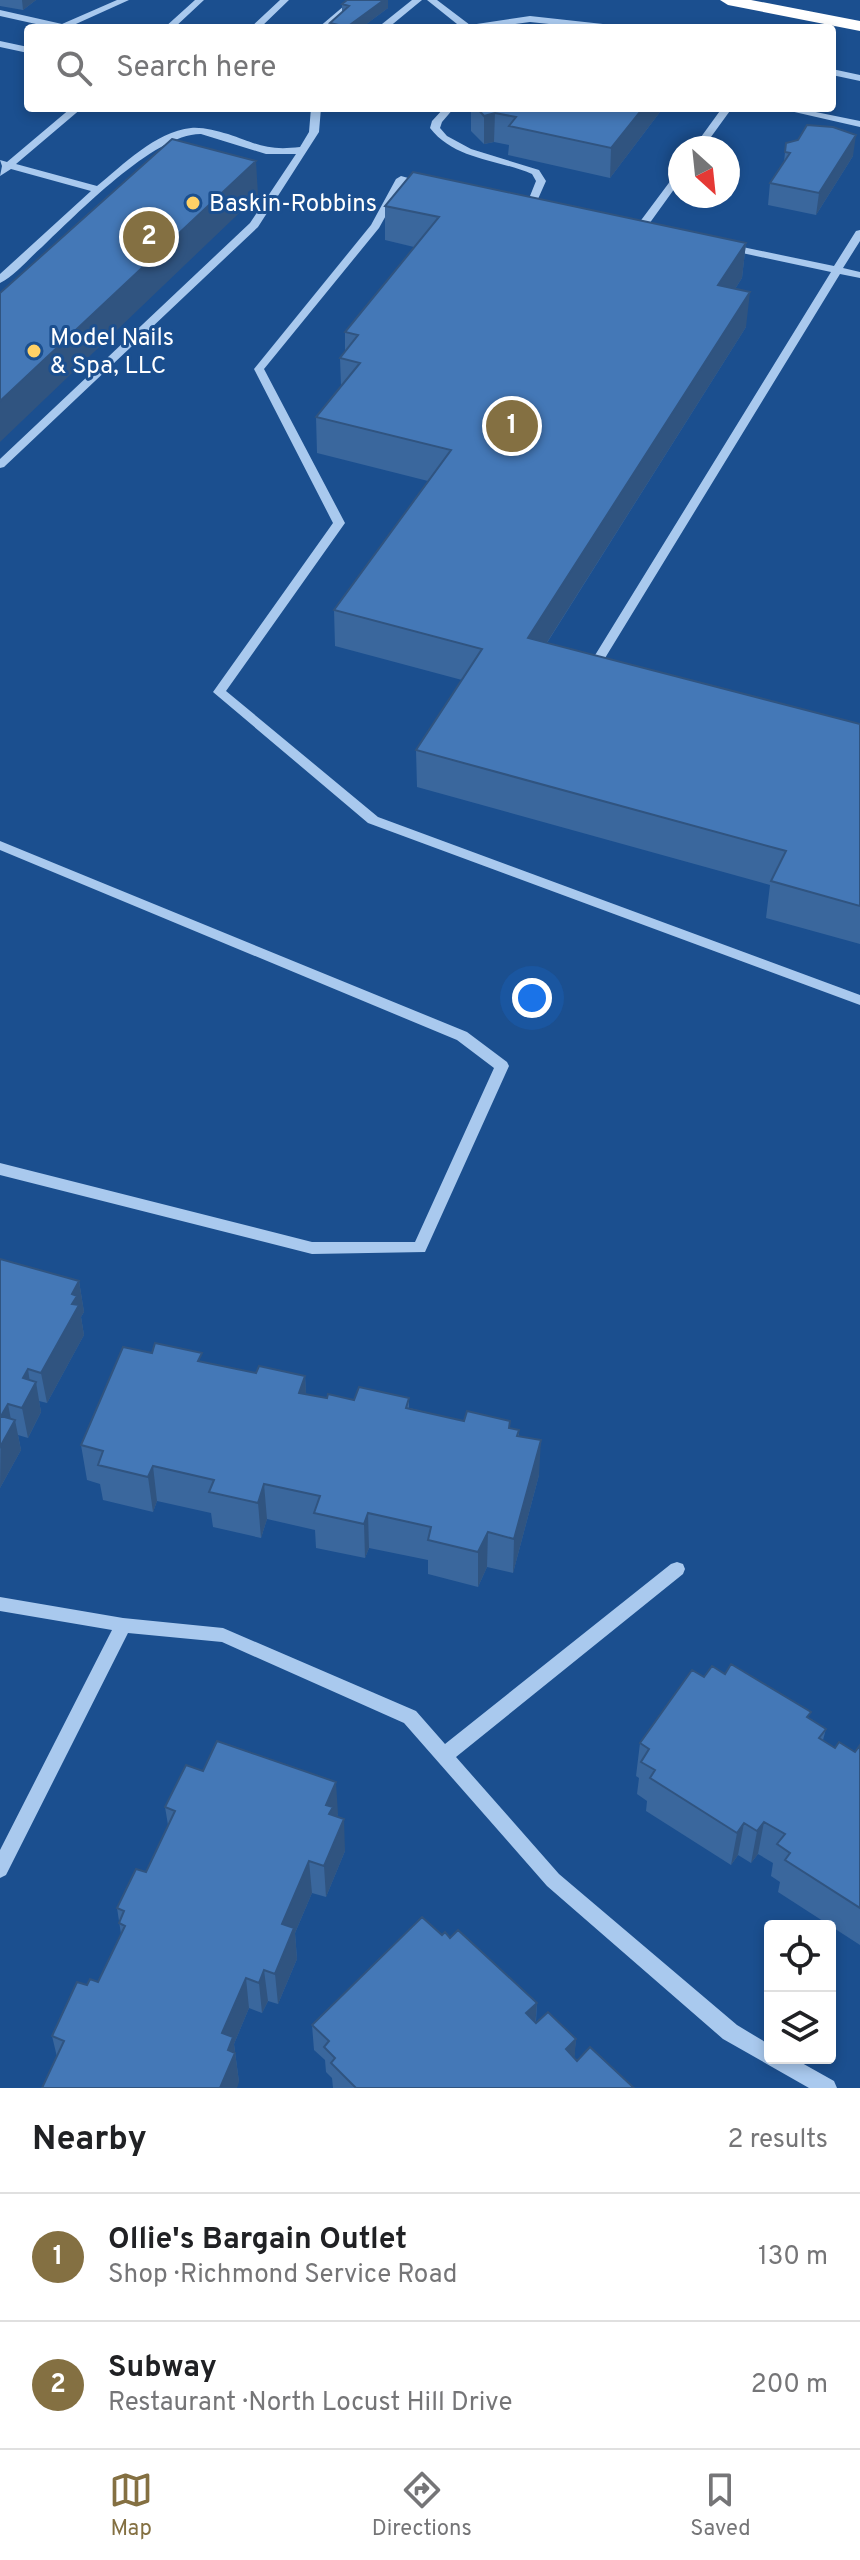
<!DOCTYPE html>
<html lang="en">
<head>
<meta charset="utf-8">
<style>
	body { margin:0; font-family:Overpass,sans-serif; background:#f6f6f6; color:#202124 }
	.controls { position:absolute; right:24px; bottom:24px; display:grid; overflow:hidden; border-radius:8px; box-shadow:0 4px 12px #0003 }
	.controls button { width:72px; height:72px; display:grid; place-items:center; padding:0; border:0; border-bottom:2px solid #e0e0e0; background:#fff; color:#202124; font:40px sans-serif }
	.compass { position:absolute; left:668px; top:136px; width:72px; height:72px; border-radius:50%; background:#fff; box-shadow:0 4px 12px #0003; rotate:153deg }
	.you { position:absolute; left:532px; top:998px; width:28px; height:28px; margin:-20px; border:6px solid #fff; border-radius:50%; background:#1a73e8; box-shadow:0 0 0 12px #1a73e833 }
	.badge { display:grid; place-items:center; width:52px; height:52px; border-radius:50%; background:#847042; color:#fff; font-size:26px; font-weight:700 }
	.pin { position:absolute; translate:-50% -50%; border:4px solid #fff; box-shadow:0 2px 8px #0006 }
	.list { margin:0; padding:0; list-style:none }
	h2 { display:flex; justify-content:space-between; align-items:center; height:104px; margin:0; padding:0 32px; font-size:34px }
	h2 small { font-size:26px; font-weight:400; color:#757577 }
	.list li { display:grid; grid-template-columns:52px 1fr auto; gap:24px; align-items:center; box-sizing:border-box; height:128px; padding:0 32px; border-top:2px solid #e0e0e0 }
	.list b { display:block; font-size:30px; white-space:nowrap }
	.list p { margin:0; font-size:26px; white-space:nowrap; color:#757577 }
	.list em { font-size:26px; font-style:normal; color:#757577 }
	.icon { flex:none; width:44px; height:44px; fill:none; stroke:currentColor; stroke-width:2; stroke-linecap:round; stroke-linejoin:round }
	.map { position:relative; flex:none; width:860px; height:2088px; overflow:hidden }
	.search { position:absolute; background:#fff; box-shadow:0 4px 12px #0003; left:24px; right:24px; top:24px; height:88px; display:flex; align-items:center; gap:20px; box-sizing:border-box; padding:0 28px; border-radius:8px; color:#757577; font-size:30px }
	.sheet { height:360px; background:#fff }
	nav { display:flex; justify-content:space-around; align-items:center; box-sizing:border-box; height:112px; border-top:2px solid #e0e0e0; background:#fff; font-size:22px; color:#757577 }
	nav a { display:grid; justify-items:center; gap:4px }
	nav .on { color:#847042 }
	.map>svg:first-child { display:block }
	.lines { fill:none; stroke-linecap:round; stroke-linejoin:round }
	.minor { fill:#a9c9ee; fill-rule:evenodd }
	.highway { fill:#fff; fill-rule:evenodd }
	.wall { fill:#3a679d }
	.shaded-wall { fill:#305480 }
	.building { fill:#4478b7; stroke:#305480; stroke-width:2 }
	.poi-dot { fill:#ffd166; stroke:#1b4f8f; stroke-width:3 }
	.labels { text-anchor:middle; stroke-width:6; stroke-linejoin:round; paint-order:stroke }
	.far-poi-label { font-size:24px; fill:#fff; stroke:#1b4f8f; text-anchor:start }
</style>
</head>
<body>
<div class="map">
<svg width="860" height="2088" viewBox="0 0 860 2088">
	<rect width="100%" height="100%" fill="#1b4f8f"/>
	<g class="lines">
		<path class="minor" d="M117 0H129L67 28H54L0 16V10L62 24Z
			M195 0H204L174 28H164Z
			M280 0H289L260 28H250Z
			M351 0H360L328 28H318Z
			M412 0H422L388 28H377Z
			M427 0H437L470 25 530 16 612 25 617 28H587L530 22 486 28H462Z
			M0 41 28 47V53L0 47Z
			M832 69 860 75V81L832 75Z
			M71 108H82L16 164 97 186C123 165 155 132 191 128 203 127 216 131 228 134 257 144 267 151 300 147L309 132 311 108H321L319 132 258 227 4 467 0 468V459L250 223 296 154H266L201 134C155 133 76 215 42 247 29 258 15 276 0 283V274L91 191 11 169 0 176 2 166 0 160 7 162Z
			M444 108H454L442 122 440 128 447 136 471 149 539 170 546 181 534 208 526 206 536 181 532 174C497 159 455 160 430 128L432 121Z
			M722 108H732L703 148H693Z
			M777 108H796L860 121V127Z
			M680 171V181L644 231H636V227L677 172Z
			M401 176 430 184 425 187 404 183 379 228 264 369 345 523 226 691 378 817 860 995V1005L368 823 213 692 333 523 254 369 371 225 396 179Z
			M860 230V241L843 268 860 272V278L840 274 602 663 607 667 601 671 589 665 831 272 728 250 723 247 728 244 834 266 856 231Z
			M0 841 467 1032 507 1062 509 1066 425 1252 312 1254 0 1175V1163L312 1242H415L494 1068 457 1040 0 850Z
			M677 1562 683 1564 685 1569 683 1574 456 1757 559 1874 737 2025 770 2045V2058H793L834 2081 837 2088H809L723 2039 547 1886 404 1723 222 1642 128 1633 6 1875 0 1878V1850L112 1630 0 1611V1597L123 1618 223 1628 416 1711 445 1744 671 1564Z"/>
		<path class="highway" d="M720 0H751L860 21V31L728 5Z"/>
	</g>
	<path class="wall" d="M0 0H36L23 10 0 6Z
		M347 0H388V8L361 28H330V23L342 12V4Z
		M471 108H663L610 178 508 155 509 145 494 142 484 144 471 131Z
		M786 143 853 156 816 215 768 205 770 183 784 162Z
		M385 206 746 243 742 278 735 289 746 327 547 643 860 724V944L766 918 770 885 417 787 416 750 462 680 335 646 334 610 428 481 317 453 316 417 341 386 340 358 345 352V332L414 247 385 240Z
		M0 1259 79 1281 84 1312 81 1317 84 1335 47 1403 39 1401 41 1412 28 1438 18 1435 21 1450 0 1488Z
		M152 1353 202 1362 256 1373 305 1376 306 1394 327 1398 354 1400 409 1398V1408L464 1421H510V1428L519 1430V1436L539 1475 513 1573 487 1567 478 1587 428 1574V1560L369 1548 365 1558 316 1548 315 1530 267 1519 261 1538 213 1527 211 1513 157 1501 153 1512 103 1500 100 1484 87 1480 81 1445Z
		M725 1674 810 1719 826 1729 823 1740 835 1748 855 1752 860 1745V1945L778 1892 780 1882 771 1876 773 1863 758 1854 751 1863 738 1855 731 1865 646 1811 647 1801 637 1794 639 1778 636 1776 640 1743 704 1677Z
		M165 1807 338 1814 337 1816 345 1851 326 1897 312 1893 295 1933 297 1959 278 2004 268 2001 262 2013 249 2008 234 2044 239 2082 57 2057 52 2036 87 1985 98 1982 121 1934 117 1908 146 1872 168 1825Z
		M442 1935 450 1938 537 2003 536 2022 576 2039 574 2058 577 2061 634 2088H333L332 2078 326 2072 325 2060 314 2050 312 2025Z"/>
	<path class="shaded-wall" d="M22 0H36L23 10Z
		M384 0H388V8L361 28H347Z
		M643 108H663L610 178 611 148Z
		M495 113 494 142 484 144V116Z
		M856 135 853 156 816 215 819 193Z
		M256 161 258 195 0 442V401Z
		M746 243 742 278 715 320 718 285Z
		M750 292 746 327 527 674 528 638Z
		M79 1281 84 1312 81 1317 84 1335 47 1403 41 1373 72 1294Z
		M28 1369 31 1390 36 1382 41 1412 28 1438 22 1408 23 1378Z
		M305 1376 307 1411 299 1393Z
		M8 1404 12 1425 15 1420 21 1450 0 1488 1 1416Z
		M541 1440 539 1475 513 1573 514 1539Z
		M153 1466 157 1501 153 1512 148 1477Z
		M264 1484 267 1519 261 1538 258 1503Z
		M368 1513 369 1548 365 1558 364 1524Z
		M488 1532 487 1567 478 1587V1552Z
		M336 1782 338 1814 334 1824 326 1805Z
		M344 1819 345 1851 326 1897 324 1866Z
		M764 1822 758 1854 751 1863 757 1831Z
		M744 1823 738 1855 731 1865 737 1833Z
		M309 1861 312 1893 295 1933 297 1959 278 2004 275 1974 282 1924Z
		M264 1970 268 2001 262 2013 259 1983Z
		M246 1978 249 2008 234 2044 239 2082 237 2088H220L222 2033Z
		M537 2003 535 2028 526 2013Z
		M576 2039 574 2064 566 2049Z"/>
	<path class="building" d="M347 0H384L347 27 330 23 349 6 342 4Z
		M477 108H643L611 148 509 126 516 117 495 113 484 116Z
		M807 125 833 127 856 135 819 193 770 183 790 153 785 152 786 143 798 140Z
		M172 139 256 161 0 401V293Z
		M413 172 746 243 718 285 750 292 528 638 860 724V906L771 881 786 851 416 750 482 649 334 610 451 450 316 417 360 363 340 358 358 335 345 332 439 217 385 206Z
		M0 1259 79 1281 72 1294 77 1296 72 1304 79 1305 41 1373 28 1369 23 1378 36 1382 22 1408 8 1404 1 1416 15 1420 0 1447Z
		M155 1343 202 1353 198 1361 256 1373 259 1366 305 1376 299 1393 327 1398 328 1394 354 1400 359 1387 409 1398 406 1408 464 1421 467 1411 510 1421 509 1428 519 1430 517 1436 541 1440 514 1539 488 1532 478 1552 428 1540 431 1527 368 1513 364 1524 314 1513 320 1496 264 1484 258 1503 209 1492 214 1480 153 1466 148 1477 98 1465 103 1451 81 1445 123 1347 152 1353Z
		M731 1664 811 1712 807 1717 826 1729 819 1738 835 1748 839 1742 855 1752 860 1745V1908L785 1860 790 1853 777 1844 785 1834 764 1822 757 1831 744 1823 737 1833 650 1778 655 1770 641 1762 649 1749 640 1743 692 1670 704 1677 712 1666 725 1674Z
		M217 1741 336 1782 326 1805 333 1807 329 1814 344 1819 324 1866 309 1861 282 1924 294 1928 275 1974 264 1970 259 1983 246 1978 222 2033 233 2037 228 2050 235 2053 220 2088H42L64 2041 52 2036 77 1982 87 1985 90 1979 98 1982 125 1926 119 1923 124 1911 117 1908 136 1869 146 1872 175 1811 165 1807 186 1765 203 1771Z
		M422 1917 442 1935 445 1932 450 1938 458 1930 537 2003 526 2013 536 2023 548 2012 576 2039 566 2049 577 2061 590 2047 634 2088H356L331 2063 335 2058 324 2047 329 2041 312 2025Z"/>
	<g class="poi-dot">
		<circle cx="193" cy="203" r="8"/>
		<circle cx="34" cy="351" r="8"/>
	</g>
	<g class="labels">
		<g class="far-poi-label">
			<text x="209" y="211">Baskin-Robbins</text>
			<text x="50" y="345">Model Nails<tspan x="50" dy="28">&amp; Spa, LLC</tspan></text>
		</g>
	</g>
</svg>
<div class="controls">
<button><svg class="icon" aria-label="locate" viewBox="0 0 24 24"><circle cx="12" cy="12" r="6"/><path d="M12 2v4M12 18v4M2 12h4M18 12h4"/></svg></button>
<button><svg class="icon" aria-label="layers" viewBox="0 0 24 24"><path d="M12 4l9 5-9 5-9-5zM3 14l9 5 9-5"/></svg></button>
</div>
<svg class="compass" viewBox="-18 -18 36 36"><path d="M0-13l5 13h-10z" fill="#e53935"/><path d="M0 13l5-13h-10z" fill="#757577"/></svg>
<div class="you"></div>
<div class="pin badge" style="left:512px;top:426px">1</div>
<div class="pin badge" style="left:149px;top:237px">2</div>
<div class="search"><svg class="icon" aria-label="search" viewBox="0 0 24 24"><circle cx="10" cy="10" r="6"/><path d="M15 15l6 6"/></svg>Search here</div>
</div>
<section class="sheet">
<h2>Nearby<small>2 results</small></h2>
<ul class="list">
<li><span class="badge">1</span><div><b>Ollie's Bargain Outlet</b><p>Shop · Richmond Service Road</p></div><em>130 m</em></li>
<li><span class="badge">2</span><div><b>Subway</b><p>Restaurant · North Locust Hill Drive</p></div><em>200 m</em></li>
</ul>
</section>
<nav>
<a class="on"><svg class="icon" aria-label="map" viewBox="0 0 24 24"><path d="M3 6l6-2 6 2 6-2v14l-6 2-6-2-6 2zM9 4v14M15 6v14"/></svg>Map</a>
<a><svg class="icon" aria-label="directions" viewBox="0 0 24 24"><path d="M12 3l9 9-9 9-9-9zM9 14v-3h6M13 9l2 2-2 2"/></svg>Directions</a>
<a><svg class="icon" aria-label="saved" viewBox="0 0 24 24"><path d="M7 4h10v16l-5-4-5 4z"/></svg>Saved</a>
</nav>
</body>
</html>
